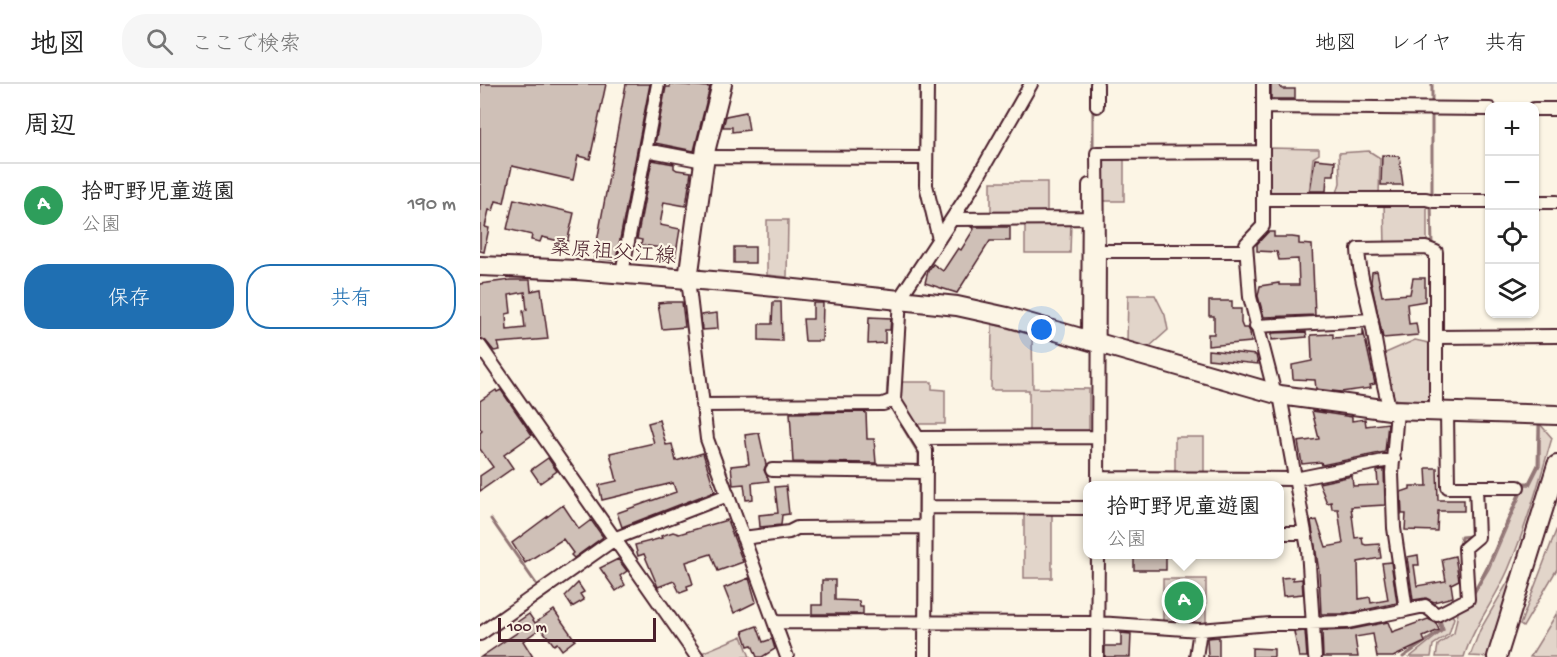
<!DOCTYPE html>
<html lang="ja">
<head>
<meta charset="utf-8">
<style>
	body { margin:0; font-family:"Gochi Hand","Klee One",sans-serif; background:#f6f6f6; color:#222 }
	.controls { position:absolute; right:18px; top:18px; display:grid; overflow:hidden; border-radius:12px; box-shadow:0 2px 4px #0004 }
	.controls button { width:54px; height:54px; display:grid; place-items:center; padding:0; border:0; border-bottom:2px solid #e0e0e0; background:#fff; color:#222; font:30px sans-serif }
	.scale { position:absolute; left:18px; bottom:15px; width:158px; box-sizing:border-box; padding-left:6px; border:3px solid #4a1f2b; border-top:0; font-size:16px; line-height:21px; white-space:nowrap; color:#4a1f2b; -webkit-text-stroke:4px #fcf5e5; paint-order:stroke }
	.you { position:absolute; left:562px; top:246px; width:21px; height:21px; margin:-15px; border:4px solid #fff; border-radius:50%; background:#1a73e8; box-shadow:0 0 0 9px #1a73e833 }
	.badge { display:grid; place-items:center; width:39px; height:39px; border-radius:50%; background:#1f6fb2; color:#fff; font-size:20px; font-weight:700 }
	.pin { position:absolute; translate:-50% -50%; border:3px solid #fff; box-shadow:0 2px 6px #0006 }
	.popup { position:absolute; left:603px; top:397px; width:201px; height:78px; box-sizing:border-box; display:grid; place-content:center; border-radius:12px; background:#fff; filter:drop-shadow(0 2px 4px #0005); font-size:20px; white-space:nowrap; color:#767676 }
	.popup b { font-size:22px; color:#222 }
	.popup::after { content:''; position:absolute; left:50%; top:100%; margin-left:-12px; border:12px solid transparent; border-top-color:#fff }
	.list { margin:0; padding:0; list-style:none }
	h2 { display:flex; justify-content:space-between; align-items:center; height:78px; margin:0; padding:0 24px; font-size:26px }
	h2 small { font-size:20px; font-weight:400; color:#767676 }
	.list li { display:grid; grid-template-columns:39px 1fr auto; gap:18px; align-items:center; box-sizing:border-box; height:84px; padding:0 24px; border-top:2px solid #e0e0e0 }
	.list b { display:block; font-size:22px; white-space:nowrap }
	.list p { margin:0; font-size:20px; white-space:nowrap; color:#767676 }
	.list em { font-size:20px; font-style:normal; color:#767676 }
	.actions { display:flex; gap:12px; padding:18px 24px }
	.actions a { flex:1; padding:14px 0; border:2px solid #1f6fb2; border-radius:24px; text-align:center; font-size:21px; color:#1f6fb2 }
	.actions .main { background:#1f6fb2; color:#fff }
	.icon { flex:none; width:33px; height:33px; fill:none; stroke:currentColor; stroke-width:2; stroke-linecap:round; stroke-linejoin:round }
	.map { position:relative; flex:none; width:1077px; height:573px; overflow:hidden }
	header { display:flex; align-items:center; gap:36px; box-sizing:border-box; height:84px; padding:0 30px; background:#fff; border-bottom:2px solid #e0e0e0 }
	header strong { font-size:28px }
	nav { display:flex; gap:33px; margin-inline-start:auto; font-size:21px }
	.search { width:420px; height:54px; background:#f6f6f6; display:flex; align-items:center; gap:15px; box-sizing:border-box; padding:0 21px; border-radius:24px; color:#767676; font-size:22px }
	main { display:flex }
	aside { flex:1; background:#fff }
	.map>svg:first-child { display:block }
	.green { fill:#e2d5ca; stroke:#967a7a; stroke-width:1.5 }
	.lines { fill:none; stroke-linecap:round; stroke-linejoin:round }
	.stream { stroke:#917474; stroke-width:3 }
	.building { fill:#cfc0b7; stroke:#4a1f2b; stroke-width:1.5; fill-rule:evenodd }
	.street-casing { stroke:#4a1f2b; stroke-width:16 }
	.secondary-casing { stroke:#4a1f2b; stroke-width:22 }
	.street { stroke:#fcf5e5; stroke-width:12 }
	.secondary { stroke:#fcf5e5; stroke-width:18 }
	.labels { text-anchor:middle; stroke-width:4.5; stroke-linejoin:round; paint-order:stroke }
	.street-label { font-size:21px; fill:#4a1f2b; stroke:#fcf5e5 }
</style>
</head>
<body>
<header>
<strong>地図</strong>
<div class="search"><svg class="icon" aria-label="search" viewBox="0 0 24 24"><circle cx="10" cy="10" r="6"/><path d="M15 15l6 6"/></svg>ここで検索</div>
<nav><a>地図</a><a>レイヤ</a><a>共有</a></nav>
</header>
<main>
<aside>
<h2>周辺<small></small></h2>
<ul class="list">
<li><span class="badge" style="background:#2e9e5b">A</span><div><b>拾町野児童遊園</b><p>公園</p></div><em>190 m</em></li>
</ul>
<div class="actions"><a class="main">保存</a><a>共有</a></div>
</aside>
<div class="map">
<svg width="1077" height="573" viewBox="0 0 1077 573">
	<rect width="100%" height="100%" fill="#fcf5e5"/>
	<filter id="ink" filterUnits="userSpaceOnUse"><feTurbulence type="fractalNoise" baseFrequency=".0167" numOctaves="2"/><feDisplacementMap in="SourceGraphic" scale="12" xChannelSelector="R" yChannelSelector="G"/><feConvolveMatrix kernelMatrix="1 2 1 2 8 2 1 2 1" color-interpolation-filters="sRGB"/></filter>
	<g filter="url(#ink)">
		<path class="green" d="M788 64 839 65V70L833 74 829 110H788Z
			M889 67 900 74 899 112H856L860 99 859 69Z
			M620 71H644V117H620Z
			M511 98H567V132L511 131Z
			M904 117 947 118V162L905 163Z
			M287 136H308L307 193 287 191Z
			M545 137H591L590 169H545Z
			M648 211H675L685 231 688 246 669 263 647 258Z
			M512 240 552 251 553 304 609 305V349L549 350V306H511Z
			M935 256 949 259V318L911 315 901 271Z
			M419 298H452V305L465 306V340H435L418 315Z
			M1060 340 1072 354C1059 398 1046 443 1028 486 1015 516 994 541 984 573H956L958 561 974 549 979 524 991 515 1009 485 1045 401H1050L1060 381Z
			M695 353H724V392H695Z
			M544 426H572V494H544Z
			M1055 431 1010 573 990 572 1000 546 1032 491Z
			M1077 444V485L1043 543 1040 541Z
			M683 495H726V542L683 540Z
			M1077 529V573H1050Z
			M971 530 974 534 969 550 953 561 951 573H930L964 546 960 534Z
			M262 552 270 573H221L219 570Z"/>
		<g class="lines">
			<path class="stream" d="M440 0V71
				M952 19V0
				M613 67V22
				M440 78V100L448 137
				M952 112V27
				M951 120 952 162
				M407 315 410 263
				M410 322 439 370V383
				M11 435 59 504
				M439 439V392
				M981 463V453L991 452
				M992 512 1007 484 1044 399H1049L1058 381 1059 341
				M439 534V448
				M923 573 962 546 958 535"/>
		</g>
		<path class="building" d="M0 0H126L110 75 98 72 93 96 32 82 24 119 16 117 13 127 9 126 5 143 9 144 4 168 0 167Z
			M146 0H170L136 176 114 174Z
			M190 0 230 3 214 67 175 59 186 3H190Z
			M791 0H798L802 5H815V15H791Z
			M266 28 269 46 252 48V43H243L246 32Z
			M902 71 919 72 923 101H901Z
			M835 75 855 77 854 91H847L846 107H830Z
			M172 76 194 80V84L197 86 211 88 206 122 184 118 180 141 200 145 195 175 180 172 181 164 161 161 162 156 157 155Z
			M34 115 94 129 87 159 62 153 60 158 51 156 52 151 27 145Z
			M491 143H530V157H510L477 209 445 199 448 187 453 180 463 187 478 164 481 166 494 145Z
			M788 148H794V153H812L819 154V160L832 161 835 231 784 233 778 212 780 202 799 199V201H819L818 175 799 176 797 168 777 167V160Z
			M254 163H275V179H254Z
			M897 187 902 212 930 210 933 194H945V217L927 220 929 240 936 239 938 251 903 254 891 198 892 188Z
			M30 196H50L51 207 61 205 68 255 18 259 20 266 14 267 6 257 0 254V200ZM45 208 47 226 43 227 45 244 27 246 26 230 31 229 29 211Z
			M729 217H752V225H761V239L763 244H768L770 248 771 258 728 262V250H734V232H729Z
			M187 218H202L205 243 182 245 178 219Z
			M293 218H301L302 257 279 256V240H292Z
			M333 219H343L342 257H325L323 235H333Z
			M237 229 238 245 222 246 221 231Z
			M389 233 411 234 410 246H405V259L388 260Z
			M883 245 895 300 890 301 891 304 861 308 836 305 835 296 813 295 812 281 832 277 831 251 853 250V254L883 252Z
			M826 248 827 253 792 256V249Z
			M728 266 776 271 778 280 728 275Z
			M16 306 17 308 21 306 52 351 24 371 33 384 0 407V392L13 383 0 365V349L2 347 0 344V317Z
			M832 327 872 333V337L885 335 886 342 908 339 905 368 842 381 841 378 822 380 818 358 839 355Z
			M386 328 387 355H394L396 379 313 378 310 329Z
			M179 336 186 361 192 360 196 377 223 369 235 407 142 443 137 429 196 408 193 399 122 416 119 401 137 397 130 369 174 359 168 339Z
			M279 349 286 381 284 386 289 397 272 399 273 415 266 416 264 400 253 401 251 382 269 380 265 351Z
			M68 374 77 387 60 399 51 386Z
			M946 384H957L958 416H984V427H958L957 447 925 446 926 430H922L921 408 930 405V402H947Z
			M904 385 905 421 871 423 875 454 882 453 883 460 886 461 899 460 901 474 878 478 879 515 890 513 891 519 908 516 902 479 911 478 917 519 866 530H841L839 487 831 437 837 436 846 463 863 460 858 425H852L851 418 847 419 839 399 872 392 873 402 898 401 897 387Z
			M306 402 309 430 302 431 301 441 280 443 279 431 298 429 295 403Z
			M83 421 99 445 111 436 123 453 94 474 91 471 93 469 83 455 45 479 32 459Z
			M247 436 263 478 238 487 231 470 206 478 213 500 207 502 208 506 200 509 194 497 178 503 164 470 158 472 155 461 182 454 181 452 193 448 199 450Z
			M654 471H686V486H654Z
			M938 471 939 481H934L937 502 966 497 962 475 975 472 979 496 971 500 973 513 954 518 946 514 933 516 927 473Z
			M138 475 147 487 140 492 145 501 136 507 120 484Z
			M813 493V496L822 495 823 510 803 512 801 494Z
			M269 494 276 518 254 529 244 504Z
			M342 496H355V516L379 517 380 523H383V530H332V521H342Z
			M98 499 104 508 100 510 104 516 92 523 85 512Z
			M74 526 95 556 82 566 77 559 74 561 61 544 43 557 53 573H1L38 548 33 541 49 530 55 539Z
			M948 535 956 539 959 546 943 553 945 558 913 573H897L893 550 875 553 878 573H843L842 547 868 546 908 538 912 548Z
			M277 542 283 558 292 555 295 565 282 573H277L272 561 268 562 263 547Z
			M825 547 827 573H819L814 548Z
			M641 549 651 550 650 573H625V562H641Z
			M739 553V573H728L727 554Z
			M772 564 794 565V573H772Z"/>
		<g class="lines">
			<defs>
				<path id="street" d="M447 0 446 101 459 155
					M783 0V142L766 160 770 213 795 310
					M617 22V0
					M783 23 1010 25
					M1054 25H1077
					M166 66 224 77
					M225 73 446 74
					M784 115H946L954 117H1010
					M1054 118H1077
					M472 135 609 134
					M609 167H766
					M618 167 617 69 783 68
					M142 189 178 0
					M208 195 227 355 307 573
					M776 242 892 236
					M956 253 1077 252
					M608 256 609 101
					M0 262 217 573
					M800 311 828 465 835 573
					M222 321 403 320 414 316
					M910 326C902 297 897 268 892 239 888 212 879 193 878 165L946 164 956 168V327
					M967 328 968 403H1038
					M438 354 618 353
					M292 386 446 388
					M618 394 815 395 914 375
					M618 400 619 167
					M446 423 608 424
					M800 449H825
					M263 454 309 448 317 444 445 443
					M926 526 945 522 957 531 988 515 985 464 998 453 996 403
					M294 538 618 539 720 546 790 540 867 538 926 526 914 444 912 389 917 326
					M0 550 136 454 248 411
					M445 573 446 367 414 316 420 214 487 112 551 0
					M617 573 618 470
					M716 573 720 546"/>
				<path id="secondary" d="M0 182 97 186 257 199 477 222 527 233 800 311 910 326 1077 331
					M208 195 226 64 242 0
					M1017 573 1077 381"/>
			</defs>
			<use href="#street" class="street-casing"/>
			<use href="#secondary" class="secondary-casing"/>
			<use href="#street" class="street"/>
			<use href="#secondary" class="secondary"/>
		</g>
	</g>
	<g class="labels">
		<g class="street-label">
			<text transform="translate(133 167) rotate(4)" y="7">桑原祖父江線</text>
		</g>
	</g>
</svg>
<div class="controls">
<button>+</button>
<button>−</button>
<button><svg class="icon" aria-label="locate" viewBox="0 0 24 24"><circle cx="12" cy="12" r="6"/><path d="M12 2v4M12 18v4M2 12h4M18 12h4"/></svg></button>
<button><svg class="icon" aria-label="layers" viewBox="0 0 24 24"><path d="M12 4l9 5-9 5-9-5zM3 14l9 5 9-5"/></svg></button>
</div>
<div class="scale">100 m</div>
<div class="you"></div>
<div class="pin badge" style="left:704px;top:517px;background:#2e9e5b">A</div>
<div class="popup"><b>拾町野児童遊園</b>公園</div>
</div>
</main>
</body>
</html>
